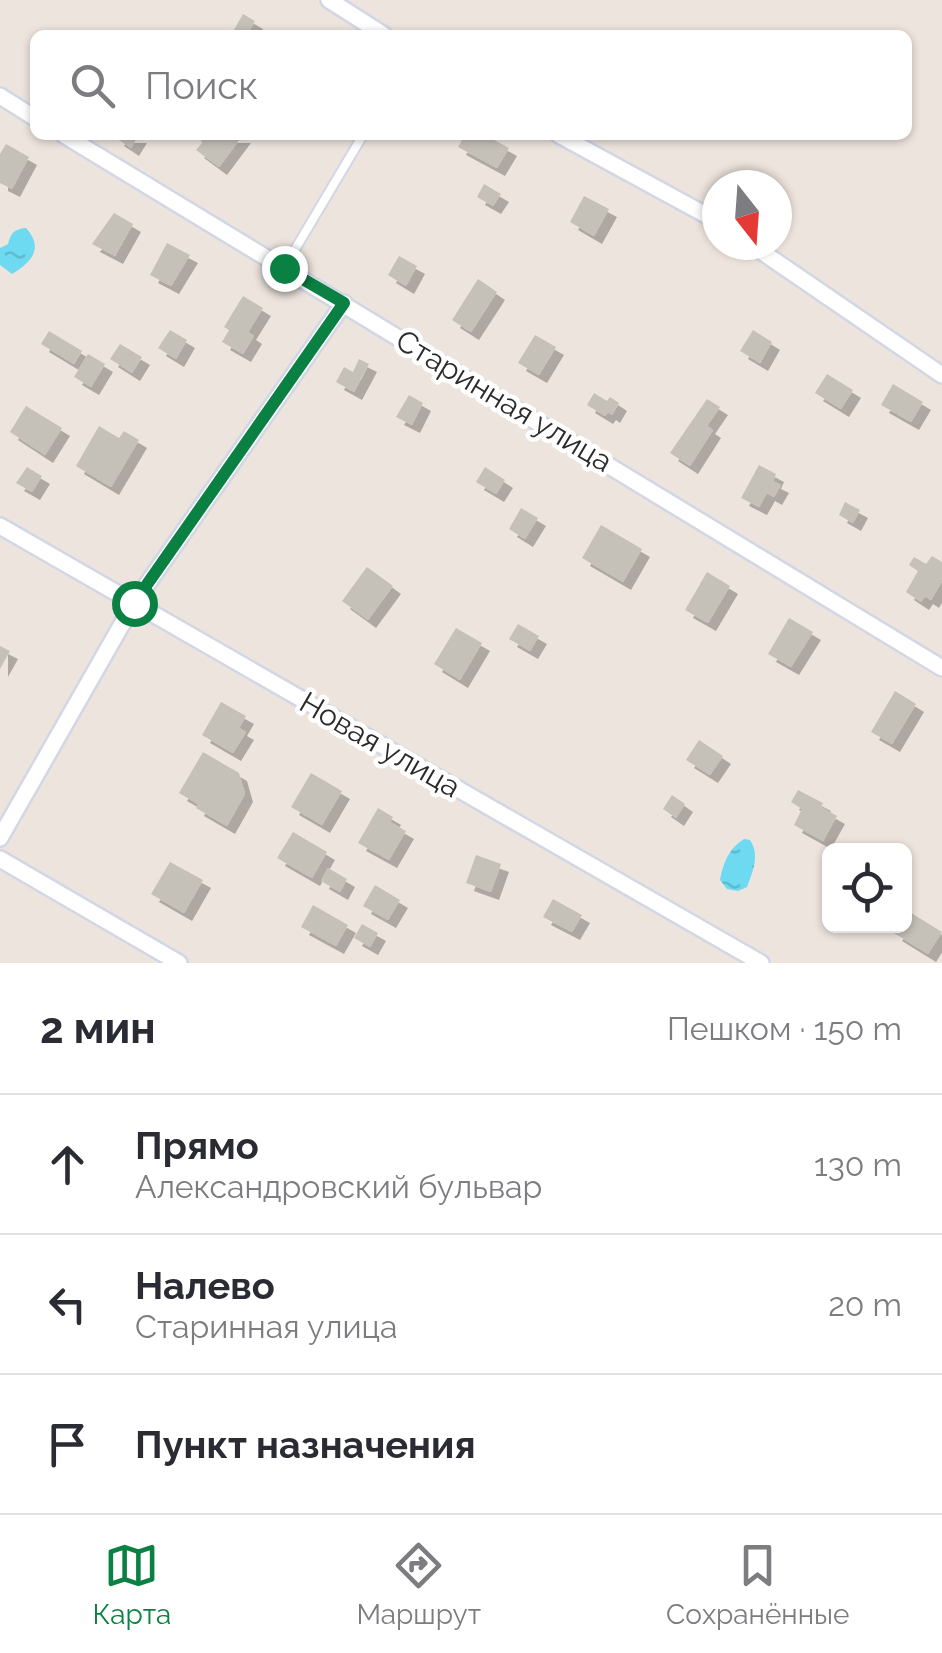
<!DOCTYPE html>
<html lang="ru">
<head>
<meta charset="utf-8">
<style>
	body { margin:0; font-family:Raleway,sans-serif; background:#f2f2f3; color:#2b2b33 }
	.controls { position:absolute; right:30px; bottom:30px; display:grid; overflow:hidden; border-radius:15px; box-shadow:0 2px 8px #0004 }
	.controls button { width:90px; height:90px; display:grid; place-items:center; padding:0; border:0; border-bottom:2px solid #e1e1e2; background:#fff; color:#2b2b33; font:50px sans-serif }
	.compass { position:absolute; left:702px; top:170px; width:90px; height:90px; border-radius:50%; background:#fff; box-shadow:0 2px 8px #0004; rotate:163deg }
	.stop { position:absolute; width:30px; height:30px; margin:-22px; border:8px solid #0b8043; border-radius:50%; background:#fff }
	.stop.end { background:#0b8043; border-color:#fff; box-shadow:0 2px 10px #0008 }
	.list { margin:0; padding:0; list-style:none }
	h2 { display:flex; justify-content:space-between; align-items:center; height:130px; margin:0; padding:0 40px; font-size:42px }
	h2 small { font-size:32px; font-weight:400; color:#7c7c81 }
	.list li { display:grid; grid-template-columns:65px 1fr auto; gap:30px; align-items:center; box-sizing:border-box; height:140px; padding:0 40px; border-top:2px solid #e1e1e2 }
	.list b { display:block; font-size:38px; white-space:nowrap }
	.list p { margin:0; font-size:32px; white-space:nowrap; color:#7c7c81 }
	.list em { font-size:32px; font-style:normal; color:#7c7c81 }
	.icon { flex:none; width:55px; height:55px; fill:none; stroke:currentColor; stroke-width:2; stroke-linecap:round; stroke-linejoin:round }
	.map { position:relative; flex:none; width:942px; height:963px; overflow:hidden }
	.search { position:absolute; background:#fff; box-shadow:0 2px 8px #0004; left:30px; right:30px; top:30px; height:110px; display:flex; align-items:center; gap:25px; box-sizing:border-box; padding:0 35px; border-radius:15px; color:#7c7c81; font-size:38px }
	.sheet { height:550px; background:#fff }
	nav { display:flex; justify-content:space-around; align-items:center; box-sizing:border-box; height:140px; border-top:2px solid #e1e1e2; background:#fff; font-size:28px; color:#7c7c81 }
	nav a { display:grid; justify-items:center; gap:5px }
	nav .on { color:#0b8043 }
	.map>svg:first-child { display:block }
	.water { fill:url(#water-ripples) }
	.building { fill:#c5c0b8; filter:url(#shadow) }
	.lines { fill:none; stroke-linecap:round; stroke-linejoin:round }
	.service-casing { stroke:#d2d7e4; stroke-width:12 }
	.minor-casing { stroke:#d2d7e4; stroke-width:20 }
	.service { stroke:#fff; stroke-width:8 }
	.minor { stroke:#fff; stroke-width:15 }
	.route { stroke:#0b8043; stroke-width:12 }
	.labels { text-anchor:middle; stroke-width:9; stroke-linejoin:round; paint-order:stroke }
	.street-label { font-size:30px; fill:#2b2b2b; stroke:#fff }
</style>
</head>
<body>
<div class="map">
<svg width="942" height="963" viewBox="0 0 942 963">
	<defs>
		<pattern id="water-ripples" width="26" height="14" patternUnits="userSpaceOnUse" patternTransform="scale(2.5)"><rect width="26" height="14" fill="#6edaf1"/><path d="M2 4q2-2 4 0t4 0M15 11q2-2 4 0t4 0" fill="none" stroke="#5fbbcf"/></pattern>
		<filter id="shadow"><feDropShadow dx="8" dy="8" stdDeviation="0" flood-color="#0004"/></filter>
	</defs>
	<rect width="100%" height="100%" fill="#ede4dd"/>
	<path class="water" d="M26 228C44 248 32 262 12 274L0 265V248L8 244C11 233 14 229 26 228Z
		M744 839 750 840C760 854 753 872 747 887L738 891 727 889 720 880C723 863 729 848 744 839Z"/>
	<path class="building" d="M243 14 255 21 247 35H231Z
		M118 135H139L131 148 116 138Z
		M199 135H243L219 167 196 150 202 143Z
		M465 135H485L509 148 497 168 458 147Z
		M6 144 29 157 12 189 0 183V154Z
		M484 184 501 194 493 206 477 197Z
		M584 196 609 209 594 236 570 222Z
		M114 213 133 224 115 256 92 244Z
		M167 243 190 255 171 286 150 275Z
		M399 256 417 266 406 286 388 275Z
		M478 279 497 292 471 332 452 320Z
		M243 296 263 308 248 332 254 336 243 354 222 342 229 330 224 327Z
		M170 330 187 340 176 359 158 348Z
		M753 330 772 342 760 363 740 351Z
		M49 331 82 351 74 364 41 344Z
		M535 335 556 347 539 375 518 363Z
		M120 344 142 357 132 373 110 359Z
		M88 354 105 364 91 387 74 377Z
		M359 359 369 364 354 392 336 382 344 367 353 372Z
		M827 374 853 390 841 409 815 393Z
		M893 384 923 402 911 422 881 405Z
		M594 393 607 401 610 397 619 403 612 415 608 412 605 416 587 405Z
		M409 395 423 403 412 425 396 417Z
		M707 399 720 407 707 426 713 430 690 466 670 453Z
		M26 406 62 428 45 455 10 432Z
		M99 426 119 438 124 431 139 440 111 487 76 466Z
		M759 465 776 474 773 481 781 485 774 497 767 493 759 507 741 498Z
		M27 467 42 476 32 492 16 483Z
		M485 467 505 480 496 494 476 482Z
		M845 502 860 510 853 523 839 515Z
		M521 508 538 518 525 539 509 529Z
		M601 525 642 549 623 582 582 558Z
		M932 556 942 562V581L931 600 925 596 921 602 906 592 918 571 909 565 914 557 926 564Z
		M367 567 393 586 368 620 342 601Z
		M707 572 730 586 708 623 685 610Z
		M789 618 813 632 791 667 768 654Z
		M518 624 539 636 530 651 509 639Z
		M456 628 482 643 460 680 434 664Z
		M0 646 10 651 0 669Z
		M895 691 916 704 892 744 871 732Z
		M221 702 246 716 239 728 246 732 233 753 202 735Z
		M699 740 723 756 710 775 686 760Z
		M203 752 239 773 245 794 227 826 196 808 198 804 179 793Z
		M311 773 342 791 322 825 291 807Z
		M798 790 823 803 821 807 837 816 823 841 794 825 802 809 791 802Z
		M672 795 685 804 676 818 663 809Z
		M378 808 393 817 390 822 406 831 389 860 358 843Z
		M293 832 327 852 312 878 277 858Z
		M476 855 501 864 491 892 466 883Z
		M170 862 203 880 184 913 151 894Z
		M328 868 347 879 340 892 321 881Z
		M375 885 400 900 388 920 363 906Z
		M553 899 582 915 572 932 543 917Z
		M313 905 348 925 336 946 301 927Z
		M908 911 942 932 928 954 894 933 899 926H904Z
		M362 924 378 933 370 947 354 938Z"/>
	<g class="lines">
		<defs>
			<path id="service" d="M284 268 363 135"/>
			<path id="minor" d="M329 0 384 35
				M0 96 35 118
				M64 135 942 668
				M559 135 717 221
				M752 245 942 375
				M0 526 761 963
				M0 838 134 603 344 303
				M0 859 179 963"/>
		</defs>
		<use href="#service" class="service-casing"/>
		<use href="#minor" class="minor-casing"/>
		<use href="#service" class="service"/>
		<use href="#minor" class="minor"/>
	</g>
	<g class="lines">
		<path class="route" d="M134 603 344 303 284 268"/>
	</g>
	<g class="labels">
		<g class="street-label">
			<text transform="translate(504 401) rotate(31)" y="10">Старинная улица</text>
			<text transform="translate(380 745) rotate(30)" y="10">Новая улица</text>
		</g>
	</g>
</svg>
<div class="controls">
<button><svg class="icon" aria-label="locate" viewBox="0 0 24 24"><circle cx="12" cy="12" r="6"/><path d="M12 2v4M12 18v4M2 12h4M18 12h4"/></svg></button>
</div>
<svg class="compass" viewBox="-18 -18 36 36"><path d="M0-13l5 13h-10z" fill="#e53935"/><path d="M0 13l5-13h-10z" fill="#7c7c81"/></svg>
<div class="stop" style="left:134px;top:603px"></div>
<div class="stop end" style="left:284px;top:268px"></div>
<div class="search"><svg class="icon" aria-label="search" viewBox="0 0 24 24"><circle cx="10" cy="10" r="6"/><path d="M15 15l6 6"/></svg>Поиск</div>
</div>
<section class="sheet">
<h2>2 мин<small>Пешком · 150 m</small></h2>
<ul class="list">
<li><svg class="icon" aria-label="ahead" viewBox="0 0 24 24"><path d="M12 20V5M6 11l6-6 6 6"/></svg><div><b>Прямо</b><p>Александровский бульвар</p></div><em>130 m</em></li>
<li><svg class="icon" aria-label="left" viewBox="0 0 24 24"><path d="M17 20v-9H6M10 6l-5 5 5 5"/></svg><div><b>Налево</b><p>Старинная улица</p></div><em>20 m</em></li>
<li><svg class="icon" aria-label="arrive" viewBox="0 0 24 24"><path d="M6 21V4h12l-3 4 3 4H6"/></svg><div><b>Пункт назначения</b></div></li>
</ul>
</section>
<nav>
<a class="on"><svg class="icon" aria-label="map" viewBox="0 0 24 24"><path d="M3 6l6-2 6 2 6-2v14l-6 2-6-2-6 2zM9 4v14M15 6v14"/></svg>Карта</a>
<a><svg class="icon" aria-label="directions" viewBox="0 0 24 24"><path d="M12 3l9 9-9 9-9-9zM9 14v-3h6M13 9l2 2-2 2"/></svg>Маршрут</a>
<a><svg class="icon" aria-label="saved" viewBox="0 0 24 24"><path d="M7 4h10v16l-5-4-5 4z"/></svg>Сохранённые</a>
</nav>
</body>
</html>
